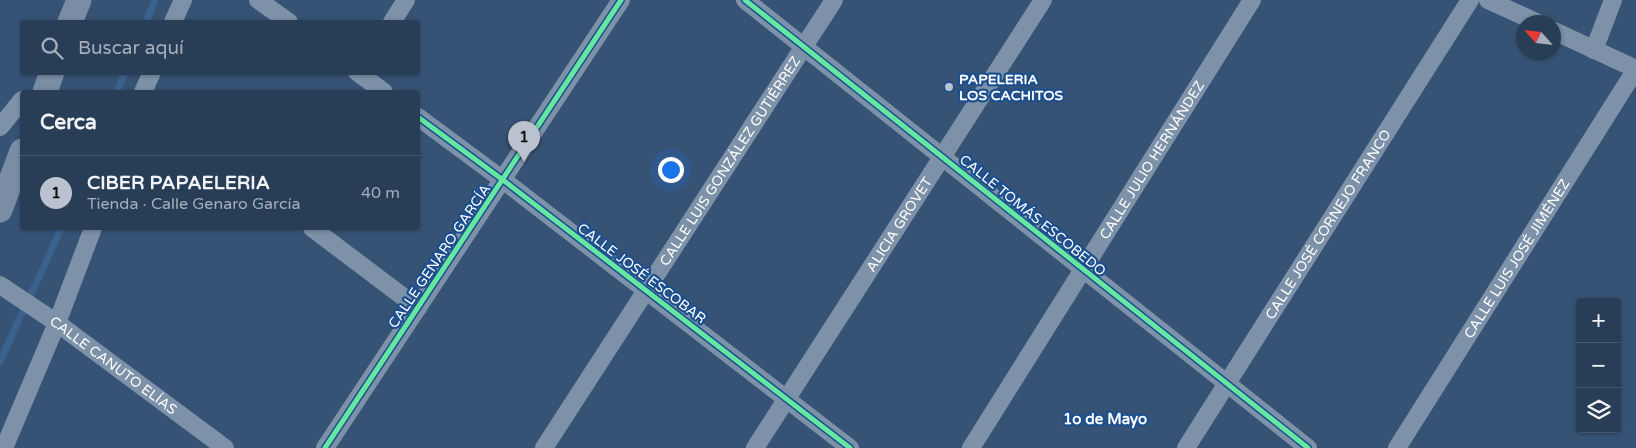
<!DOCTYPE html>
<html lang="es">
<head>
<meta charset="utf-8">
<style>
	body { margin:0; font-family:"Varela Round",sans-serif; background:#30455d; color:#f1f3f6 }
	.controls { position:absolute; right:15px; bottom:15px; display:grid; overflow:hidden; border-radius:5px; box-shadow:0 1px 4px #0004 }
	.controls button { width:45px; height:45px; display:grid; place-items:center; padding:0; border:0; border-bottom:1px solid #44576d; background:#283e57; color:#f1f3f6; font:25px sans-serif }
	.compass { position:absolute; left:1516px; top:15px; width:45px; height:45px; border-radius:50%; background:#283e57; box-shadow:0 1px 4px #0004; rotate:297deg }
	.you { position:absolute; left:670px; top:169px; width:18px; height:18px; margin:-12px; border:4px solid #fff; border-radius:50%; background:#1a73e8; box-shadow:0 0 0 8px #1a73e833 }
	.badge { display:grid; place-items:center; width:32px; height:32px; border-radius:50%; background:#b9c2ce; color:#111; font-size:16px; font-weight:700 }
	.pin { position:absolute; translate:-50% -41px; filter:drop-shadow(0 1px 2px #0008) }
	.pin::after { content:''; position:absolute; top:26px; width:18px; height:15px; background:inherit; clip-path:polygon(0 0,100% 0,50% 100%) }
	.list { margin:0; padding:0; list-style:none }
	h2 { display:flex; justify-content:space-between; align-items:center; height:65px; margin:0; padding:0 20px; font-size:21px }
	h2 small { font-size:16px; font-weight:400; color:#a5aeba }
	.list li { display:grid; grid-template-columns:32px 1fr auto; gap:15px; align-items:center; box-sizing:border-box; height:75px; padding:0 20px; border-top:1px solid #44576d }
	.list b { display:block; font-size:19px; white-space:nowrap }
	.list p { margin:0; font-size:16px; white-space:nowrap; color:#a5aeba }
	.list em { font-size:16px; font-style:normal; color:#a5aeba }
	.icon { flex:none; width:28px; height:28px; fill:none; stroke:currentColor; stroke-width:2; stroke-linecap:round; stroke-linejoin:round }
	.map { position:relative; flex:none; width:1636px; height:448px; overflow:hidden }
	.search { position:absolute; background:#283e57; box-shadow:0 1px 4px #0004; left:20px; top:20px; width:400px; height:55px; display:flex; align-items:center; gap:12px; box-sizing:border-box; padding:0 18px; border-radius:5px; color:#a5aeba; font-size:19px }
	.panel { position:absolute; background:#283e57; box-shadow:0 1px 4px #0004; left:20px; top:90px; width:400px; height:140px; border-radius:5px }
	.map>svg:first-child { display:block }
	.lines { fill:none; stroke-linecap:round; stroke-linejoin:round }
	.stream { stroke:#3b618d; stroke-width:7 }
	.street { stroke:#7d92a8; stroke-width:18 }
	.secondary { stroke:#798da4; stroke-width:25 }
	.cycleway-casing { stroke:#1b4f8f; stroke-width:8 }
	.cycleway { stroke:#66e7a1; stroke-width:5 }
	.poi-dot { fill:#b9c2ce; stroke:#1b4f8f; stroke-width:2 }
	.labels { text-anchor:middle; stroke-width:4.5; stroke-linejoin:round; paint-order:stroke }
	.poi-label { font-size:14px; font-weight:bold; fill:#fff; stroke:#1b4f8f; text-anchor:start }
	.street-label { font-size:14px; fill:#fff; stroke:#1b4f8f }
	.neighbourhood-label { font-size:15px; font-weight:bold; fill:#fff; stroke:#1b4f8f }
</style>
</head>
<body>
<div class="map">
<svg width="1636" height="448" viewBox="0 0 1636 448">
	<rect width="100%" height="100%" fill="#365274"/>
	<g class="lines">
		<path class="stream" d="M146 22 155 0
			M117 92 125 72
			M0 362C19 317 42 273 61 228"/>
		<g class="street">
			<path d="M258 0 289 22"/>
			<path d="M745 0 1308 448"/>
			<path d="M1488 0 1536 22"/>
			<path d="M173 22 183 0"/>
			<path d="M392 22 406 0"/>
			<path d="M1554 31 1636 69"/>
			<path d="M1594 50 1613 0"/>
			<path d="M357 72 384 92"/>
			<path d="M143 92 152 72"/>
			<path d="M418 117 503 180 850 448"/>
			<path d="M0 127 22 100"/>
			<path d="M312 228 418 308"/>
			<path id="s1" d="M0 285 57 323 225 448"/>
			<path d="M4 448 57 323 93 228"/>
			<path d="M325 448 621 0"/>
			<path id="s2" d="M544 448 834 0"/>
			<path id="s3" d="M755 448 1043 0"/>
			<path id="s4" d="M971 448 1252 0"/>
			<path id="s5" d="M1186 448 1470 0"/>
			<path id="s6" d="M1397 448 1636 69"/>
		</g>
		<path class="secondary" d="M70 22 79 0
			M45 92 52 72
			M0 210 22 151"/>
		<defs>
			<path id="cycleway" d="M745 0 1308 448
				M418 117 503 180 850 448
				M325 448 621 0"/>
		</defs>
		<use href="#cycleway" class="cycleway-casing"/>
		<use href="#cycleway" class="cycleway"/>
	</g>
	<circle class="poi-dot" cx="949" cy="87" r="5"/>
	<g class="labels">
		<g class="poi-label">
			<text x="959" y="84">PAPELERIA<tspan x="959" dy="16">LOS CACHITOS</tspan></text>
		</g>
		<g class="street-label">
			<text dy="5" stroke="none"><textPath href="#s2" startOffset="342">CALLE LUIS GONZÁLEZ GUTIÉRREZ</textPath></text>
			<text dy="5" stroke="none"><textPath href="#s4" startOffset="340">CALLE JULIO HERNÁNDEZ</textPath></text>
			<text transform="translate(1033 215) rotate(39)" y="5">CALLE TOMÁS ESCOBEDO</text>
			<text dy="5" stroke="none"><textPath href="#s3" startOffset="266">ALICIA GROVET</textPath></text>
			<text dy="5" stroke="none"><textPath href="#s5" startOffset="265">CALLE JOSÉ CORNEJO FRANCO</textPath></text>
			<text transform="translate(439 256) rotate(-56)" y="5">CALLE GENARO GARCÍA</text>
			<text dy="5" stroke="none"><textPath href="#s6" startOffset="224">CALLE LUIS JOSÉ JIMÉNEZ</textPath></text>
			<text transform="translate(642 273) rotate(37)" y="5">CALLE JOSÉ ESCOBAR</text>
			<text dy="5" stroke="none"><textPath href="#s1" startOffset="139">CALLE CANUTO ELÍAS</textPath></text>
		</g>
		<g class="neighbourhood-label">
			<text x="1105" y="424">1o de Mayo</text>
		</g>
	</g>
</svg>
<div class="controls">
<button>+</button>
<button>−</button>
<button><svg class="icon" aria-label="layers" viewBox="0 0 24 24"><path d="M12 4l9 5-9 5-9-5zM3 14l9 5 9-5"/></svg></button>
</div>
<svg class="compass" viewBox="-18 -18 36 36"><path d="M0-13l5 13h-10z" fill="#e53935"/><path d="M0 13l5-13h-10z" fill="#a5aeba"/></svg>
<div class="you"></div>
<div class="pin badge" style="left:524px;top:162px">1</div>
<div class="search"><svg class="icon" aria-label="search" viewBox="0 0 24 24"><circle cx="10" cy="10" r="6"/><path d="M15 15l6 6"/></svg>Buscar aquí</div>
<section class="panel">
<h2>Cerca<small></small></h2>
<ul class="list">
<li><span class="badge">1</span><div><b>CIBER PAPAELERIA</b><p>Tienda · Calle Genaro García</p></div><em>40 m</em></li>
</ul>
</section>
</div>
</body>
</html>
